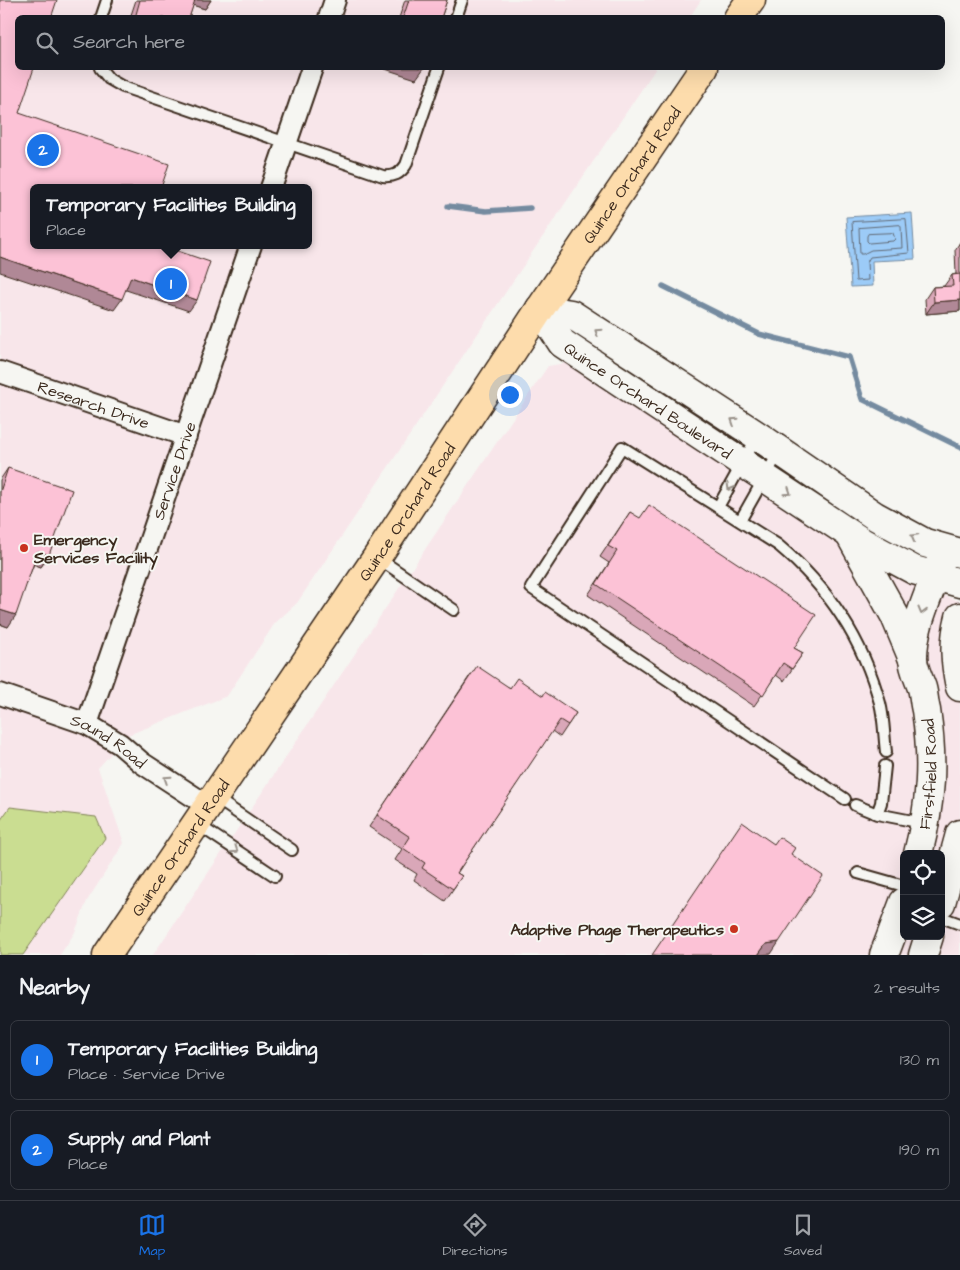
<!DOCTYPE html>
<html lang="en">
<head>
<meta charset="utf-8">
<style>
	body { margin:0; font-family:"Architects Daughter",sans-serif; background:#20242c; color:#f1f3f6 }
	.controls { position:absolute; right:15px; bottom:15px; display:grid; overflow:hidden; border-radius:8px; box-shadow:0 5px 20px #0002 }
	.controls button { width:45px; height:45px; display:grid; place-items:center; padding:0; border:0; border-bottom:1px solid #363941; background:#171b24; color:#f1f3f6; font:25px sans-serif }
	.you { position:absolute; left:509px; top:394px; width:18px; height:18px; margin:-12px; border:4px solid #fff; border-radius:50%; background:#1a73e8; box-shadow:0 0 0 8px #1a73e833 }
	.badge { display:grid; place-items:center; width:32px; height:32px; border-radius:50%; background:#1a73e8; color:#fff; font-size:16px; font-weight:700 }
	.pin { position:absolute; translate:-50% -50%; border:2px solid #fff; box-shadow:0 1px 5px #0006 }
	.popup { position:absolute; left:30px; top:184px; width:282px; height:65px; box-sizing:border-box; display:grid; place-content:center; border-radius:8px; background:#171b24; filter:drop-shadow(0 1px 4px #0005); font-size:16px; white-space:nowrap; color:#9ea1a6 }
	.popup b { font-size:19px; color:#f1f3f6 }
	.popup::after { content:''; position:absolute; left:50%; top:100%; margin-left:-10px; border:10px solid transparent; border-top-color:#171b24 }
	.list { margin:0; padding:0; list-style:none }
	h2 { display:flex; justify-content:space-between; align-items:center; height:65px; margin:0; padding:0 20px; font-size:21px }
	h2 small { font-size:16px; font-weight:400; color:#9ea1a6 }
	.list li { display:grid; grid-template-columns:32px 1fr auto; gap:15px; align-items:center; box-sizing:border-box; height:80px; margin:0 10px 10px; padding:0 10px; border:1px solid #363941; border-radius:8px }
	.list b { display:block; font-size:19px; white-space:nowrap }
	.list p { margin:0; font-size:16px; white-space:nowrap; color:#9ea1a6 }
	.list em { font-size:16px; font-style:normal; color:#9ea1a6 }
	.icon { flex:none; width:28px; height:28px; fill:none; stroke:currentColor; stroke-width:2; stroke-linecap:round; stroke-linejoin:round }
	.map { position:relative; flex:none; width:960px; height:955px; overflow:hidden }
	.search { position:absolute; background:#171b24; box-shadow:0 5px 20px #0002; left:15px; right:15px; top:15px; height:55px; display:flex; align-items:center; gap:12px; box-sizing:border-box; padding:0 18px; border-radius:8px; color:#9ea1a6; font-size:19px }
	.sheet { height:245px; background:#171b24 }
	nav { display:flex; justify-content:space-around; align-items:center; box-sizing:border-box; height:70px; border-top:1px solid #363941; background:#171b24; font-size:14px; color:#9ea1a6 }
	nav a { display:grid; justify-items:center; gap:2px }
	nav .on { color:#1a73e8 }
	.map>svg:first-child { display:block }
	.built { fill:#f8e6ea; fill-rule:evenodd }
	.green { fill:#cadd91; stroke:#828458 }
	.water { fill:#9ccbf7; stroke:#758ba0 }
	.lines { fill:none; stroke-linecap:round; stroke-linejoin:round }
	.shore { stroke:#626a75; stroke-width:1 }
	.stream { stroke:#758ba0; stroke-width:5.5 }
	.lane-casing { stroke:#3b2a1e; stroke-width:14 }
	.street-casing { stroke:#3b2a1e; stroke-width:24 }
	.secondary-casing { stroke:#3b2a1e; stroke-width:31 }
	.primary-casing { stroke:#3b2a1e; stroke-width:31 }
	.lane { stroke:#f6f6f2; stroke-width:10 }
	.street { stroke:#f6f6f2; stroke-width:20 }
	.secondary { stroke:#f6f6f2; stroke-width:28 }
	.primary { stroke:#fddcac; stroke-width:28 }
	.wall { fill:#d9a7b8; stroke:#3b2a1e }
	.shaded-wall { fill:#b08896; stroke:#3b2a1e }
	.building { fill:#fcc2d6; stroke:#3b2a1e }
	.oneway { stroke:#989088 }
	.poi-dot { fill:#c8321e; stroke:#f6f6f2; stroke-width:2 }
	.labels { text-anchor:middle; stroke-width:4; stroke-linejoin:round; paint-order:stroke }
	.street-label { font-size:16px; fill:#3b2a1e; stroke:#f6f6f2 }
	.poi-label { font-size:16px; font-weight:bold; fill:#3b2a1e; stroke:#f6f6f2; text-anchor:start }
</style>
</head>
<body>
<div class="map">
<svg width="960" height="955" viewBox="0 0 960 955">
	<rect width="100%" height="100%" fill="#f6f6f2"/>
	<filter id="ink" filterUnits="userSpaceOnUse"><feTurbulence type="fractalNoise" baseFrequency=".02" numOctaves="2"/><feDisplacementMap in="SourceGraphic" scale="10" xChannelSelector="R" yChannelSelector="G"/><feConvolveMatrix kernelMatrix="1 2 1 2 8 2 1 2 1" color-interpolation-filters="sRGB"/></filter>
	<g filter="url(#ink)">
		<path class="built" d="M0 0H701L689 18H18V68H656L297 603 275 623 227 696 128 735 98 768 124 843 87 901 75 932 60 955H0ZM34 188H308V245H34Z
			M566 363 800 518 902 581 960 601V955H153L548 366ZM904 854H941V936H904Z"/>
		<path class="green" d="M10 807 96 817 105 838 23 955H0V821Z"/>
		<path class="water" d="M912 213 915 259 872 261 873 286 851 287 846 217Z"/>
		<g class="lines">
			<path class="shore" d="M906 219 909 253 870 257 867 262 868 280 856 281 852 222Z
				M900 225 901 227 902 248 871 250 863 254H860L859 228Z
				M893 233 895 239 893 241 869 243 867 241V236L868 234Z"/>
			<path class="stream" d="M448 206 486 211 530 208
				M663 286 759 334 849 357 862 399 960 447"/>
			<defs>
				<path id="lane" d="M101 18 107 0
					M456 18 462 0
					M100 68 109 79 123 87 383 176C394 177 400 174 406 165L439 68
					M718 507 757 437
					M740 521 779 452
					M378 558 454 610
					M214 797 292 850
					M845 799 531 588 622 447 778 545C828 587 863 640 880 703 884 718 884 736 886 752
					M855 805 877 814 923 823
					M877 814 881 803 885 766
					M197 824 275 876
					M858 873 904 886
					M941 917 960 924"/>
				<g id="street">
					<path d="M329 18 335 0"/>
					<path d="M271 188 312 68"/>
					<path id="s1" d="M0 372 186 436"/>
					<path id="s2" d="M0 694 87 724 120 744 142 763 208 806"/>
					<path id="s3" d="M87 724 251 245"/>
				</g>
				<g id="secondary">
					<path id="s4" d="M540 309 562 343 862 542 914 570 960 583"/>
					<path d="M540 309 571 314 758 436 875 516 925 543 960 553"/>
					<path d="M850 535 895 616 913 659"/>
					<path d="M960 617C953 643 955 662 960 687"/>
					<path id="s5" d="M918 854C931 802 934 763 926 710 924 703 924 695 922 688 919 679 913 668 913 658 913 623 931 592 941 560"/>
					<path d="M941 903 960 834"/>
					<path d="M884 955 904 902"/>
					<path d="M923 955 929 936"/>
				</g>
				<g id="primary">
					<path d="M738 18 751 0"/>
					<path id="s6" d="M107 955 377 557 540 309 704 68"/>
				</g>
			</defs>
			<use href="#lane" class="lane-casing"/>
			<use href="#street" class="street-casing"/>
			<use href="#secondary" class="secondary-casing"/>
			<use href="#primary" class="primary-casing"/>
			<use href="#lane" class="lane"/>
			<use href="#street" class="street"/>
			<use href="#secondary" class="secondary"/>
			<use href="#primary" class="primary"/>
		</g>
		<path class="wall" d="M136 0H211L205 9 193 5 189 18H130Z
			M405 0H447L441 18H399Z
			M960 242V311L926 314 925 299 933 287 944 286 952 275 956 274 955 250Z
			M8 468 49 555 41 567 34 564 8 627 0 624V480Z
			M630 512 794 648 803 653 784 681 776 675 754 706 588 595 609 563 600 557Z
			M469 677 543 696 576 713 560 737 552 731 457 873 462 876 445 901 414 880 417 874 395 860 402 849 369 827Z"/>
		<path class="shaded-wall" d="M192 0H211L205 9 189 4Z
			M382 68H424L416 79Z
			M0 257 122 299 114 310 0 272Z
			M131 277 197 300 189 311 123 289Z
			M960 300V311L926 314 934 302Z
			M38 551 49 555 41 567 30 563Z
			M0 610 16 615 8 627 0 624Z
			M779 942 771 954 758 955 766 944Z"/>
		<path class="building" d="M0 0H57L51 18H18V68H34L19 113 169 164 161 188H34V245H160L210 262 197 300 131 277 122 299 0 257Z
			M140 0H195L189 18H135Z
			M409 0H447L441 18H403Z
			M960 274V300L934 302 933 287 953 286 952 275Z
			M8 468 72 490 49 555 38 551 16 615 0 610V492Z
			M649 505 816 615 794 648 803 653 792 669 783 663 763 695 596 584 617 551 608 546 630 512 640 518Z
			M477 666 510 688 517 678 543 696 545 692 576 713 568 725 560 720 457 873 462 876 453 889 422 868 425 863 403 848 410 837 377 815Z
			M742 822 774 844 779 837 795 848 791 854 823 876 779 942 766 944 758 955H652Z"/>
		<defs><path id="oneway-chevron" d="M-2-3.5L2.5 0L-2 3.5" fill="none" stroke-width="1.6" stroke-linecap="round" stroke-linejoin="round" transform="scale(1.25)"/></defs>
		<g class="oneway">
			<use href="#oneway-chevron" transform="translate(598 332) rotate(-147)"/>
			<use href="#oneway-chevron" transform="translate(734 421) rotate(-147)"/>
			<use href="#oneway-chevron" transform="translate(730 487) rotate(120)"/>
			<use href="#oneway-chevron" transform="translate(788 492) rotate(34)"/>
			<use href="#oneway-chevron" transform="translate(914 537) rotate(-151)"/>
			<use href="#oneway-chevron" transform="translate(922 611) rotate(105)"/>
			<use href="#oneway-chevron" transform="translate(167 779) rotate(-147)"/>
			<use href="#oneway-chevron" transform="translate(235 850) rotate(34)"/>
		</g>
	</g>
	<g class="poi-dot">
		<circle cx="24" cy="548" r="5"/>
		<circle cx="734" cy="929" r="5"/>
	</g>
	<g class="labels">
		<g class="street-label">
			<text dy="6" stroke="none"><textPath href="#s6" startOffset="940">Quince Orchard Road</textPath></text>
			<text dy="6" stroke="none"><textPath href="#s4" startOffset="144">Quince Orchard Boulevard</textPath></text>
			<text dy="6" stroke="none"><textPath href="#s1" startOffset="99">Research Drive</textPath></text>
			<text dy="6" stroke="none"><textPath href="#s3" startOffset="268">Service Drive</textPath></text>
			<text dy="6" stroke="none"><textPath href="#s6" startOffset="535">Quince Orchard Road</textPath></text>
			<text dy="6" stroke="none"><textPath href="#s2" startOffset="119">Sound Road</textPath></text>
			<text dy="6" stroke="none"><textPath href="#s5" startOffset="81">Firstfield Road</textPath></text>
			<text dy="6" stroke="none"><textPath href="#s6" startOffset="130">Quince Orchard Road</textPath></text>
		</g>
		<g class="poi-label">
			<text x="34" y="545">Emergency<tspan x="34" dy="18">Services Facility</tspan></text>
			<text x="724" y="935" text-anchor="end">Adaptive Phage Therapeutics</text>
		</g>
	</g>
</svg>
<div class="controls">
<button><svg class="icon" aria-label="locate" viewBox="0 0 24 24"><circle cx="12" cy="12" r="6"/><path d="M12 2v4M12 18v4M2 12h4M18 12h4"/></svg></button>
<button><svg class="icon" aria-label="layers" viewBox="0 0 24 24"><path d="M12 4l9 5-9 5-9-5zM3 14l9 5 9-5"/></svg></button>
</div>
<div class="you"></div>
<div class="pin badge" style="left:171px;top:284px">1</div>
<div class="popup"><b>Temporary Facilities Building</b>Place</div>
<div class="pin badge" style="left:43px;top:150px">2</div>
<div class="search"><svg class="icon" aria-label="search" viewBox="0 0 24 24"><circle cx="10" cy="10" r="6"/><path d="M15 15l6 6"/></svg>Search here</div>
</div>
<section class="sheet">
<h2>Nearby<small>2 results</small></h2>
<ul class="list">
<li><span class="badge">1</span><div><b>Temporary Facilities Building</b><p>Place · Service Drive</p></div><em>130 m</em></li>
<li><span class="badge">2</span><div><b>Supply and Plant</b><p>Place</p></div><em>190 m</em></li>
</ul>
</section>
<nav>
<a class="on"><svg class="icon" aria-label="map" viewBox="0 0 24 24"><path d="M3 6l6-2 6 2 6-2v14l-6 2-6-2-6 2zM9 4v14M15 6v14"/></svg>Map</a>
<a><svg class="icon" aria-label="directions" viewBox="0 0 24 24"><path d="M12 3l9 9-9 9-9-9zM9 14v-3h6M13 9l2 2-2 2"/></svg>Directions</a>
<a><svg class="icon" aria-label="saved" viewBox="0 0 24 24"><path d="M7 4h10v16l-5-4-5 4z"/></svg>Saved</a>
</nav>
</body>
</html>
